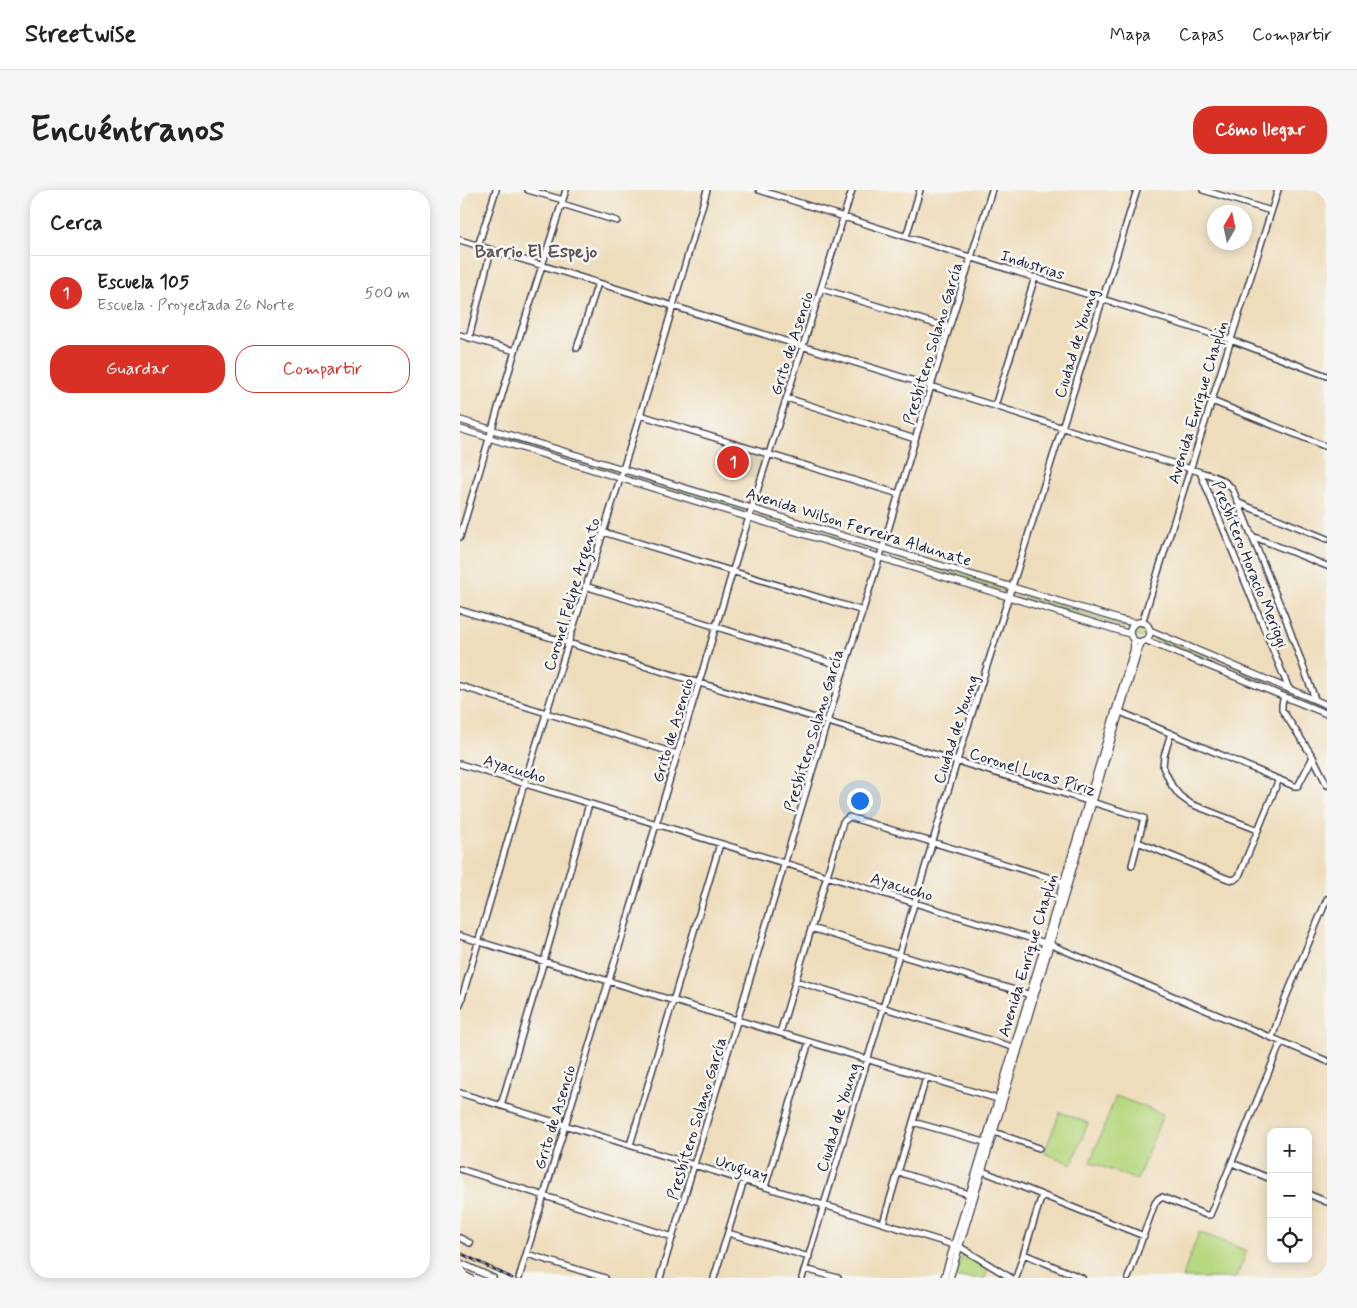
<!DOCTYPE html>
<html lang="es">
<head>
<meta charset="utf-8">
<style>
	body { margin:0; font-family:Mynerve,sans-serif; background:#f6f6f6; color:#222 }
	.controls { position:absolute; right:15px; bottom:15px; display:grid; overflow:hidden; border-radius:10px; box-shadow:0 2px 12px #0003 }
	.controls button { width:45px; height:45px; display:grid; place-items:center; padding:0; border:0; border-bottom:1px solid #e0e0e0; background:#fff; color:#222; font:25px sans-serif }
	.compass { position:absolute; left:747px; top:15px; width:45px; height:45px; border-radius:50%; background:#fff; box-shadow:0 2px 12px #0003; rotate:9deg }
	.you { position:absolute; left:399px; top:610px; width:18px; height:18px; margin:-12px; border:4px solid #fff; border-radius:50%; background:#1a73e8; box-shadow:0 0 0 8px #1a73e833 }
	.badge { display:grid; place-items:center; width:32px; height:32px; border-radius:50%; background:#d93025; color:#fff; font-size:16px; font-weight:700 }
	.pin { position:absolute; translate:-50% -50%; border:2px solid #fff; box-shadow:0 1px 5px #0006 }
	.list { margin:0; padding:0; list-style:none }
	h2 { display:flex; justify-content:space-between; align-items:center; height:65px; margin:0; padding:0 20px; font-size:21px }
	h2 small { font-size:16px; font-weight:400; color:#767676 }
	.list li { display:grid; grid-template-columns:32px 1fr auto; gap:15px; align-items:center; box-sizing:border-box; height:75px; padding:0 20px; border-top:1px solid #e0e0e0 }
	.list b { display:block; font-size:19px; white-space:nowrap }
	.list p { margin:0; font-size:16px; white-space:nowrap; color:#767676 }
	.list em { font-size:16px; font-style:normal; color:#767676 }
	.actions { display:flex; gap:10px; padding:15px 20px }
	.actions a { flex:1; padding:11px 0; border:1px solid #d93025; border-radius:20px; text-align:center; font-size:18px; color:#d93025 }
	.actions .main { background:#d93025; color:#fff }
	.icon { flex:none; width:28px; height:28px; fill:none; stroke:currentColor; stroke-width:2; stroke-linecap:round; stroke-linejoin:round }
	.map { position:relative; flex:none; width:867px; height:1088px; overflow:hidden; border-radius:20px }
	header { display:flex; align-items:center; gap:30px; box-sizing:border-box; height:70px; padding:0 25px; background:#fff; border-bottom:1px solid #e0e0e0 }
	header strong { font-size:24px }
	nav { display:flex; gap:28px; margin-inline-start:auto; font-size:18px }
	.intro { display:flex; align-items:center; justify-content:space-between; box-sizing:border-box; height:120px; padding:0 30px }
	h1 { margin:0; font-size:35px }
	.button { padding:12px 22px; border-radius:20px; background:#d93025; color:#fff; font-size:18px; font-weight:700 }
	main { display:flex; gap:30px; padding:0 30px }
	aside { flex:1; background:#fff; border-radius:20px; box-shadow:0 2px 12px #0003 }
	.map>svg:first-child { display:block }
	.built { fill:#dbcfb2 }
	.green { fill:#b7d880; stroke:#6c7d5e }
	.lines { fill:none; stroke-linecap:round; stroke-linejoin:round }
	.minor-casing { stroke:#413e4e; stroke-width:8 }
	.tertiary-casing { stroke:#413e4e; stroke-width:8 }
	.minor { stroke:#fff; stroke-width:5 }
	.tertiary { stroke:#fff; stroke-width:5.5 }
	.rail-casing { stroke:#22223b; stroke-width:3 }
	.rail { stroke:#f6f6f2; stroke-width:1; stroke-dasharray:4; stroke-linecap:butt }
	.labels { text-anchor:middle; stroke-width:5; stroke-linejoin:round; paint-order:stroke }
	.street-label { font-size:16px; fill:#22223b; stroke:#f6f6f2 }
	.neighbourhood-label { font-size:18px; font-weight:bold; fill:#605058; stroke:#f6f6f2 }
</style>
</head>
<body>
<header>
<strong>Streetwise</strong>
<nav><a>Mapa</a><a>Capas</a><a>Compartir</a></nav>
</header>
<div class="intro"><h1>Encuéntranos</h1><a class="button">Cómo llegar</a></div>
<main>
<aside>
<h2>Cerca<small></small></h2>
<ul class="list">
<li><span class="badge">1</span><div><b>Escuela 105</b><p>Escuela · Proyectada 26 Norte</p></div><em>500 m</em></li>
</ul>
<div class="actions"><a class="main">Guardar</a><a>Compartir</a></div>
</aside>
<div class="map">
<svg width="867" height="1088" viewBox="0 0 867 1088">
	<rect width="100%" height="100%" fill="#f6f6f2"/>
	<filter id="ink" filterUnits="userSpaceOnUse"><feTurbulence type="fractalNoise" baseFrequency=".02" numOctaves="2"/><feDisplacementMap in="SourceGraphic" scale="10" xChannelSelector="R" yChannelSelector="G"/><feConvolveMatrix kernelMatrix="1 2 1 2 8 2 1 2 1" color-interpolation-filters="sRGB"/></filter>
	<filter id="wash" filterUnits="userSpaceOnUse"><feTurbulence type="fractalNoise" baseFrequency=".0096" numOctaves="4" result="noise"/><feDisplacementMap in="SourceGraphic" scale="20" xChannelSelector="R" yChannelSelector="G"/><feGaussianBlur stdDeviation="1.12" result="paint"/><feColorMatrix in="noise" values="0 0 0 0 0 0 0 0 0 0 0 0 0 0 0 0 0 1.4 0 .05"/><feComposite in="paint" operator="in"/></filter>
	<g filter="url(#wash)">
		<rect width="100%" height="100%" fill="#edb"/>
		<path class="built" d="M263 257 302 268 296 290 256 278Z"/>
		<path class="green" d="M39 244 156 278 155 281 38 247Z
			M170 283 286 318 284 322 169 286Z
			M300 323 416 358 415 361 299 326Z
			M427 361 546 397 545 401 426 364Z
			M558 401 666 435 665 438 557 405Z
			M676 435 683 436 686 439V445L681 447 675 445 672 439Z
			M695 446 867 517V521L694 449Z
			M656 906 703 924 677 990 630 972Z
			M600 922 628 933 612 974 584 963Z
			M739 1042 787 1061 776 1088H722Z
			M504 1062 529 1077 525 1088H494Z"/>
	</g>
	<g filter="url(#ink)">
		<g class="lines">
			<defs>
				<path id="minor" d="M68 0 103 10
					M299 0 771 150 867 186
					M743 0 811 21
					M102 14 157 31
					M446 47 460 0
					M0 50 535 216 740 282 829 499
					M18 56 36 0
					M362 99 489 138
					M0 145 55 161
					M9 148 31 60
					M117 158 138 93
					M327 208 455 249
					M752 211 867 257
					M535 216 575 87
					M180 225 439 304
					M740 282C753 286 764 288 773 300L825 427 855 509
					M779 313 867 349
					M143 342 403 421
					M792 346 867 376
					M0 347 55 161 106 0
					M125 396 385 477
					M0 420 684 628 672 675
					M682 433 818 0
					M0 496 217 564
					M824 507 822 514V520L853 567 867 595
					M658 521 834 596H838L853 567
					M711 543 704 566 703 577 712 596 720 606 731 614 798 640
					M0 574 589 754 867 871
					M678 652 768 689 774 690 779 686 819 589
					M351 738 574 806
					M0 746 541 910
					M336 791 556 858
					M0 815 64 594 193 184 247 0
					M320 843 383 632 389 627 607 693
					M812 848 824 812 867 709
					M0 903 500 1057 551 1088
					M41 915 84 771 129 614
					M453 932 528 953
					M534 942 579 958
					M170 955 260 654
					M772 973 811 989
					M0 979 213 1047
					M520 980 684 1046
					M438 982 512 1005
					M305 997 349 852
					M848 1004 867 1012
					M423 1033 466 888
					M268 1043 349 1067
					M0 1048 10 1053
					M67 1064 145 1088
					M564 1064 622 1088
					M345 1079 378 1088
					M59 1088 289 327 392 0
					M200 1088 367 532 423 357 471 196 532 0
					M254 1088 284 990
					M342 1088 497 571 677 0
					M556 1088 582 1005
					M668 1088 695 1013 699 1008 702 1007 746 1025H750L821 852"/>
				<path id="tertiary" d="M0 230 661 430 676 433
					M0 239 670 444
					M670 442a10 10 0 1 1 20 0a10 10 0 1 1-20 0Z
					M689 440 867 515
					M685 450 867 524
					M0 1073 33 1088
					M0 1084 10 1088
					M484 1088 673 462 674 456 673 449
					M490 1088 679 458 682 451"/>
			</defs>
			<use href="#minor" class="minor-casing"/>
			<use href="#tertiary" class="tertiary-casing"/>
			<use href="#minor" class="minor"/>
			<use href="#tertiary" class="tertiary"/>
			<defs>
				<path id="rail" d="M0 1063 52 1088"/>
			</defs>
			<use href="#rail" class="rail-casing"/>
			<use href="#rail" class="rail"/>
		</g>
	</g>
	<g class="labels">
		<g class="street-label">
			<text transform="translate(573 74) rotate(18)" y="6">Industrias</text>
			<text transform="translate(331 153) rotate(-72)" y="6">Grito de Asencio</text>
			<text transform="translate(472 153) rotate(-73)" y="6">Presbítero Solano García</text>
			<text transform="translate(615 153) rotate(-73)" y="6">Ciudad de Young</text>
			<text transform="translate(737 212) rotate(-73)" y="6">Avenida Enrique Chaplin</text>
			<text transform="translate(399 336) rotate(17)" y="6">Avenida Wilson Ferreira Aldunate</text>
			<text transform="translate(791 374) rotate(68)" y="6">Presbítero Horacio Meriggi</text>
			<text transform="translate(111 404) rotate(-73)" y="6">Coronel Felipe Argento</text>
			<text transform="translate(495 539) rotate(-72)" y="6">Ciudad de Young</text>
			<text transform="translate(212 540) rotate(-73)" y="6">Grito de Asencio</text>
			<text transform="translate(353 540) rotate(-73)" y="6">Presbítero Solano García</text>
			<text transform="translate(55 578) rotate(17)" y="6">Ayacucho</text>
			<text transform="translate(573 581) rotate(17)" y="6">Coronel Lucas Píriz</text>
			<text transform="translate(442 696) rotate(17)" y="6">Ayacucho</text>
			<text transform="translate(567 765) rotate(-73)" y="6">Avenida Enrique Chaplin</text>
			<text transform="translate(94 927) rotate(-73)" y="6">Grito de Asencio</text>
			<text transform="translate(377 927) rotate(-73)" y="6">Ciudad de Young</text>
			<text transform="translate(236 928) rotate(-73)" y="6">Presbítero Solano García</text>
			<text transform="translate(282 977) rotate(17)" y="6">Uruguay</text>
		</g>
		<g class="neighbourhood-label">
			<text x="76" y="67">Barrio El Espejo</text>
		</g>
	</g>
</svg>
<div class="controls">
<button>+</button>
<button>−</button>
<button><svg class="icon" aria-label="locate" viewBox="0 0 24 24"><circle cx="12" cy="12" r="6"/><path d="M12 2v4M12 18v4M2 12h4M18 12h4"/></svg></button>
</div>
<svg class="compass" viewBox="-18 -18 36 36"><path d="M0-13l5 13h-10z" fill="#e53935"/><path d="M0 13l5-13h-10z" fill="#767676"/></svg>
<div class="you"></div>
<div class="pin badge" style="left:273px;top:272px">1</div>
</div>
</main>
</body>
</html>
